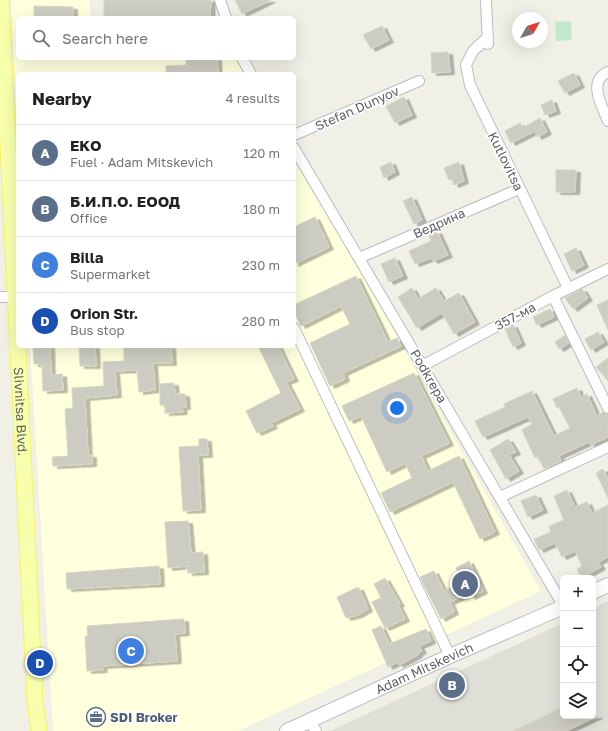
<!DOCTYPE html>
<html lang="en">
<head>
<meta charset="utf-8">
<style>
	body { margin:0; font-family:"Golos Text",sans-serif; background:#f6f6f6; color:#222 }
	.controls { position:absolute; right:12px; bottom:12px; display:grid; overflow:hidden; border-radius:6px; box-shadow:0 4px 16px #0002 }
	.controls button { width:36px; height:36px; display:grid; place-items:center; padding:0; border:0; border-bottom:1px solid #e0e0e0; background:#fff; color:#222; font:20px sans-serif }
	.compass { position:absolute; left:512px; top:12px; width:36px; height:36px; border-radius:50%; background:#fff; box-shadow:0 4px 16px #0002; rotate:51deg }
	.you { position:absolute; left:397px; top:408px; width:14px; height:14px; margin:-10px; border:3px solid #fff; border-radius:50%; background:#1a73e8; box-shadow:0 0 0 6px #1a73e833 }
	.badge { display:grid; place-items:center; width:26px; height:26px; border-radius:50%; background:#2563eb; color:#fff; font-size:13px; font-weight:700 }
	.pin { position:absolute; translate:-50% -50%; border:2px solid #fff; box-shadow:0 1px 4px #0006 }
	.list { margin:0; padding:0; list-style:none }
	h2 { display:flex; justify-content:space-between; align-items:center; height:52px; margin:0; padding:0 16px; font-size:17px }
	h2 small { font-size:13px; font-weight:400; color:#767676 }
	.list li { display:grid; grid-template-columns:26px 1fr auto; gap:12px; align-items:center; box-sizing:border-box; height:56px; padding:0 16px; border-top:1px solid #e0e0e0 }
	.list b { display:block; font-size:15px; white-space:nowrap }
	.list p { margin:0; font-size:13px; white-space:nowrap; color:#767676 }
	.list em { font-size:13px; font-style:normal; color:#767676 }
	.icon { flex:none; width:22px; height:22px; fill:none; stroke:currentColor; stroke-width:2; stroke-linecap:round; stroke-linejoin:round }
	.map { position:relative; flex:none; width:608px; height:731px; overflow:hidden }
	.search { position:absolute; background:#fff; box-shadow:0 4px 16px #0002; left:16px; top:16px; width:280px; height:44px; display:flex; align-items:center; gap:10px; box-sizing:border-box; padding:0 14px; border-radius:6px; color:#767676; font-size:15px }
	.panel { position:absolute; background:#fff; box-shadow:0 4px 16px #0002; left:16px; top:72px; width:280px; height:276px; border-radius:6px }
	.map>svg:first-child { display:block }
	.commercial { fill:#feffdd }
	.industrial { fill:#dfdfd8 }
	.green { fill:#c2e9cc }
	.building { fill:#ccccc2; stroke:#d6d5c4; filter:url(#shadow) }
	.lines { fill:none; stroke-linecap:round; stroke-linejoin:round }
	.street-casing { stroke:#bbbcc2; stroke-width:12 }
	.secondary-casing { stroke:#bcbdc4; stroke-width:16 }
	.primary-casing { stroke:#f7f459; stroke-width:17 }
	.street { stroke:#fff; stroke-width:10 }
	.secondary { stroke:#fff; stroke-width:14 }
	.primary { stroke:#f7ffad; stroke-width:15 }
	.labels { text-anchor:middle; stroke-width:3.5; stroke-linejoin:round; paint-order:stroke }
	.street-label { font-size:13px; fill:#5e5f67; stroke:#fff }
	.service-label { font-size:13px; font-weight:bold; fill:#4e5e75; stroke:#fff; text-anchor:start }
</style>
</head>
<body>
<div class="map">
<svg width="608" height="731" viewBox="0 0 608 731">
	<defs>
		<filter id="shadow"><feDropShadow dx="4.5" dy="2.5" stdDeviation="0" flood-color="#0004"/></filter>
	</defs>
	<rect width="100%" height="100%" fill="#f0f0e6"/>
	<path class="commercial" d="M11 0H89L91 18H18V58H239L248 74H18V153Z
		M294 155 541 591 238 731H53L30 346H294Z"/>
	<path class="industrial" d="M608 601V731H330L563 623V716H593V609Z"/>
	<path class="green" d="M571 21 572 40 556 41 555 22Z"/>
	<path class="building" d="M104 0H211L210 18H104Z
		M235 0H271L242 14Z
		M34 6 73 7V18H34Z
		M382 26 389 40 371 49 363 35Z
		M448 52 450 72 432 73 431 53Z
		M186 58H217L218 74H166V66L186 65Z
		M574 73 580 85 565 93 558 81Z
		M404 97 412 115 395 123 386 106Z
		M552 100 556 111 545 115 541 105Z
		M540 118 547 132 537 137 535 131 511 143 505 131 520 123 523 128Z
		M391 162 395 172 384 178 380 167Z
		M459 162 464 181 454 185 452 179 449 180 444 168Z
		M556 170H576L575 192H556Z
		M412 197 422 220 414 224 403 201Z
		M315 217 329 247 294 264V227Z
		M437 231 448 255 433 261 431 258 415 264 409 251 431 241 429 235Z
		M576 248 584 265 572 271 564 254Z
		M395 258 403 276 389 282 381 264Z
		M356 276 388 342 397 338 401 346 343 373 345 379 330 386 310 343 350 324 341 306 301 326 294 312V305Z
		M412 288 418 299 436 288 444 301 459 293 475 322 454 334 442 313 417 328 398 297Z
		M582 289 588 298 573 309 565 298Z
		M608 300V330L597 305Z
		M550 309 554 317 537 325 533 317Z
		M513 325 521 343 513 347 505 329Z
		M598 332 604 342 591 350 585 339Z
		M565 335 569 343 559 349 555 342Z
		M33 346H50L51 375 62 374 63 390 43 391 42 364H34Z
		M79 346H95L96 366H80Z
		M124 346H171L172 363H153L155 390 139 392 137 370 115 371 117 395 85 398 88 455H92V464L53 466 52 457 68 456 65 409 73 408 72 388 104 386 103 362 124 361Z
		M258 346H278L294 379 286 382 300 409 271 423 273 426 257 433 246 411 281 393Z
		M608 358V381L596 367Z
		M414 373 449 443 421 456 428 471 459 456 495 532 480 539 453 482 390 512 381 493 412 478 405 463 387 472 361 416 349 421 342 406Z
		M174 383 175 394H185L186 407H182L183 412 165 413V405H160V384Z
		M577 388 581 397 587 394 597 416 603 412 606 414 608 418V437L591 445 589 442 559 456 561 461 544 469 538 456 535 458 522 430 532 424 528 417 483 437 475 421 505 407 504 404 532 391 554 436 570 428 559 407 557 408 553 399Z
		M199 439H207L208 455H198L201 510 183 511 179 447 199 446Z
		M508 439 516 452 509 455 519 471 506 479 490 450Z
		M603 469 608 479V498L596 473Z
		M567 490 575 507 587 502 592 513 608 505V557L598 562 601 567 581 578 577 569 582 566 575 551 562 557 555 543 539 550 534 539 551 532 549 526 564 520 554 496Z
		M536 495 543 510 528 517 521 501Z
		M188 521 191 553 203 552 204 572 188 573 187 566 168 568 165 522Z
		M469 561 483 591 471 597 469 593 450 602 454 612 441 619 420 577 434 571 444 591 463 581 456 568Z
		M159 566 160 584 67 589 66 573Z
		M385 578 400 604 398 605 405 619 385 628 372 602 381 598 374 584Z
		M356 588H359L368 609 358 615 346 618 337 597Z
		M184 619 185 633 175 634 177 661 102 666 103 670 87 671 85 636H88L87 626Z
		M381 626 389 644 426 629 431 641 419 646 422 651 418 653V655L399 665 398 662 388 667 372 630Z
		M563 707V716H598L566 731H513Z"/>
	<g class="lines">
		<defs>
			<path id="street" d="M220 0 226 18
				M486 0 488 44
				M488 37 473 51 466 65 470 85 568 288
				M242 58 251 74
				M608 72C587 81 602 106 608 121
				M294 135 419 81
				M294 148 563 605
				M359 258 519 189
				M553 296 608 408
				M0 297H15
				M294 328 450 656
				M422 366 553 296 608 269
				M500 497 608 447
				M309 720 316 731"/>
			<g id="secondary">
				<path d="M593 592 608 585"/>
				<path id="s1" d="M287 731 450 656 563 607"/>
			</g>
			<g id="primary">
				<path id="s2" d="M1 0 35 702 39 731"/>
			</g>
		</defs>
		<use href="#street" class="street-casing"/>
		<use href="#secondary" class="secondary-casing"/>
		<use href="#primary" class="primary-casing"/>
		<use href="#street" class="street"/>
		<use href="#secondary" class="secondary"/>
		<use href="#primary" class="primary"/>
	</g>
	<defs>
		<symbol id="office-ring" viewBox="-11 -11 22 22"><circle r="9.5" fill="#fff" stroke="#5c6f8a" stroke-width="1.5"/><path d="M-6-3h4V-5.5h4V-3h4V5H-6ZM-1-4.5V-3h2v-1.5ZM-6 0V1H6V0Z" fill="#5c6f8a"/></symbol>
	</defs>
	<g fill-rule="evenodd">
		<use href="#office-ring" x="85" y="706" width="22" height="22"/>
	</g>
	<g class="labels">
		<g class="street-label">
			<text transform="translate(357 108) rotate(-24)" y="5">Stefan Dunyov</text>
			<text transform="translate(506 161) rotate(64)" y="5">Kutlovitsa</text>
			<text transform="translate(439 223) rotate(-24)" y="5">Ведрина</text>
			<text transform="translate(515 316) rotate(-28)" y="5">357-ма</text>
			<text transform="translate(429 376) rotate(60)" y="5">Podkrepa</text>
			<text dy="5" stroke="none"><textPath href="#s2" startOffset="412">Slivnitsa Blvd.</textPath></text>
			<text dy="5" stroke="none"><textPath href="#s1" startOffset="151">Adam Mitskevich</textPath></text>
		</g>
		<g class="service-label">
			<text x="110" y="722">SDI Broker</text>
		</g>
	</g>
</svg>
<div class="controls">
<button>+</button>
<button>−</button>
<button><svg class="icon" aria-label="locate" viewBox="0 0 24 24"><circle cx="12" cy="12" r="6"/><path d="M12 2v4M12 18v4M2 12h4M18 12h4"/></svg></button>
<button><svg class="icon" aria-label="layers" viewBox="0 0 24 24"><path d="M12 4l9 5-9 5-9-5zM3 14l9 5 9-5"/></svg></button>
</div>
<svg class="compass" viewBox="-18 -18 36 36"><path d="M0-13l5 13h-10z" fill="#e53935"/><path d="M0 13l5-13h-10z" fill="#767676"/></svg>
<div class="you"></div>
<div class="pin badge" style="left:465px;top:584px;background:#5c6f8a">A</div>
<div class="pin badge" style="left:452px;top:685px;background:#5c6f8a">B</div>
<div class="pin badge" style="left:131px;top:651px;background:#3f7fe0">C</div>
<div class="pin badge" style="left:40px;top:663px;background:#1a4fb4">D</div>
<div class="search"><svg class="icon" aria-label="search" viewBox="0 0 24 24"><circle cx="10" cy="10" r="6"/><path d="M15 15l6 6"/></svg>Search here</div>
<section class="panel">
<h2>Nearby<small>4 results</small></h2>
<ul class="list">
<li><span class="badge" style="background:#5c6f8a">A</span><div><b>EKO</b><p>Fuel · Adam Mitskevich</p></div><em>120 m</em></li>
<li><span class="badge" style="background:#5c6f8a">B</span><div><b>Б.И.П.О. ЕООД</b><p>Office</p></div><em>180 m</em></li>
<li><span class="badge" style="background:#3f7fe0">C</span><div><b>Billa</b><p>Supermarket</p></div><em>230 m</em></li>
<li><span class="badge" style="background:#1a4fb4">D</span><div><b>Orion Str.</b><p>Bus stop</p></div><em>280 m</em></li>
</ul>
</section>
</div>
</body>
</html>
